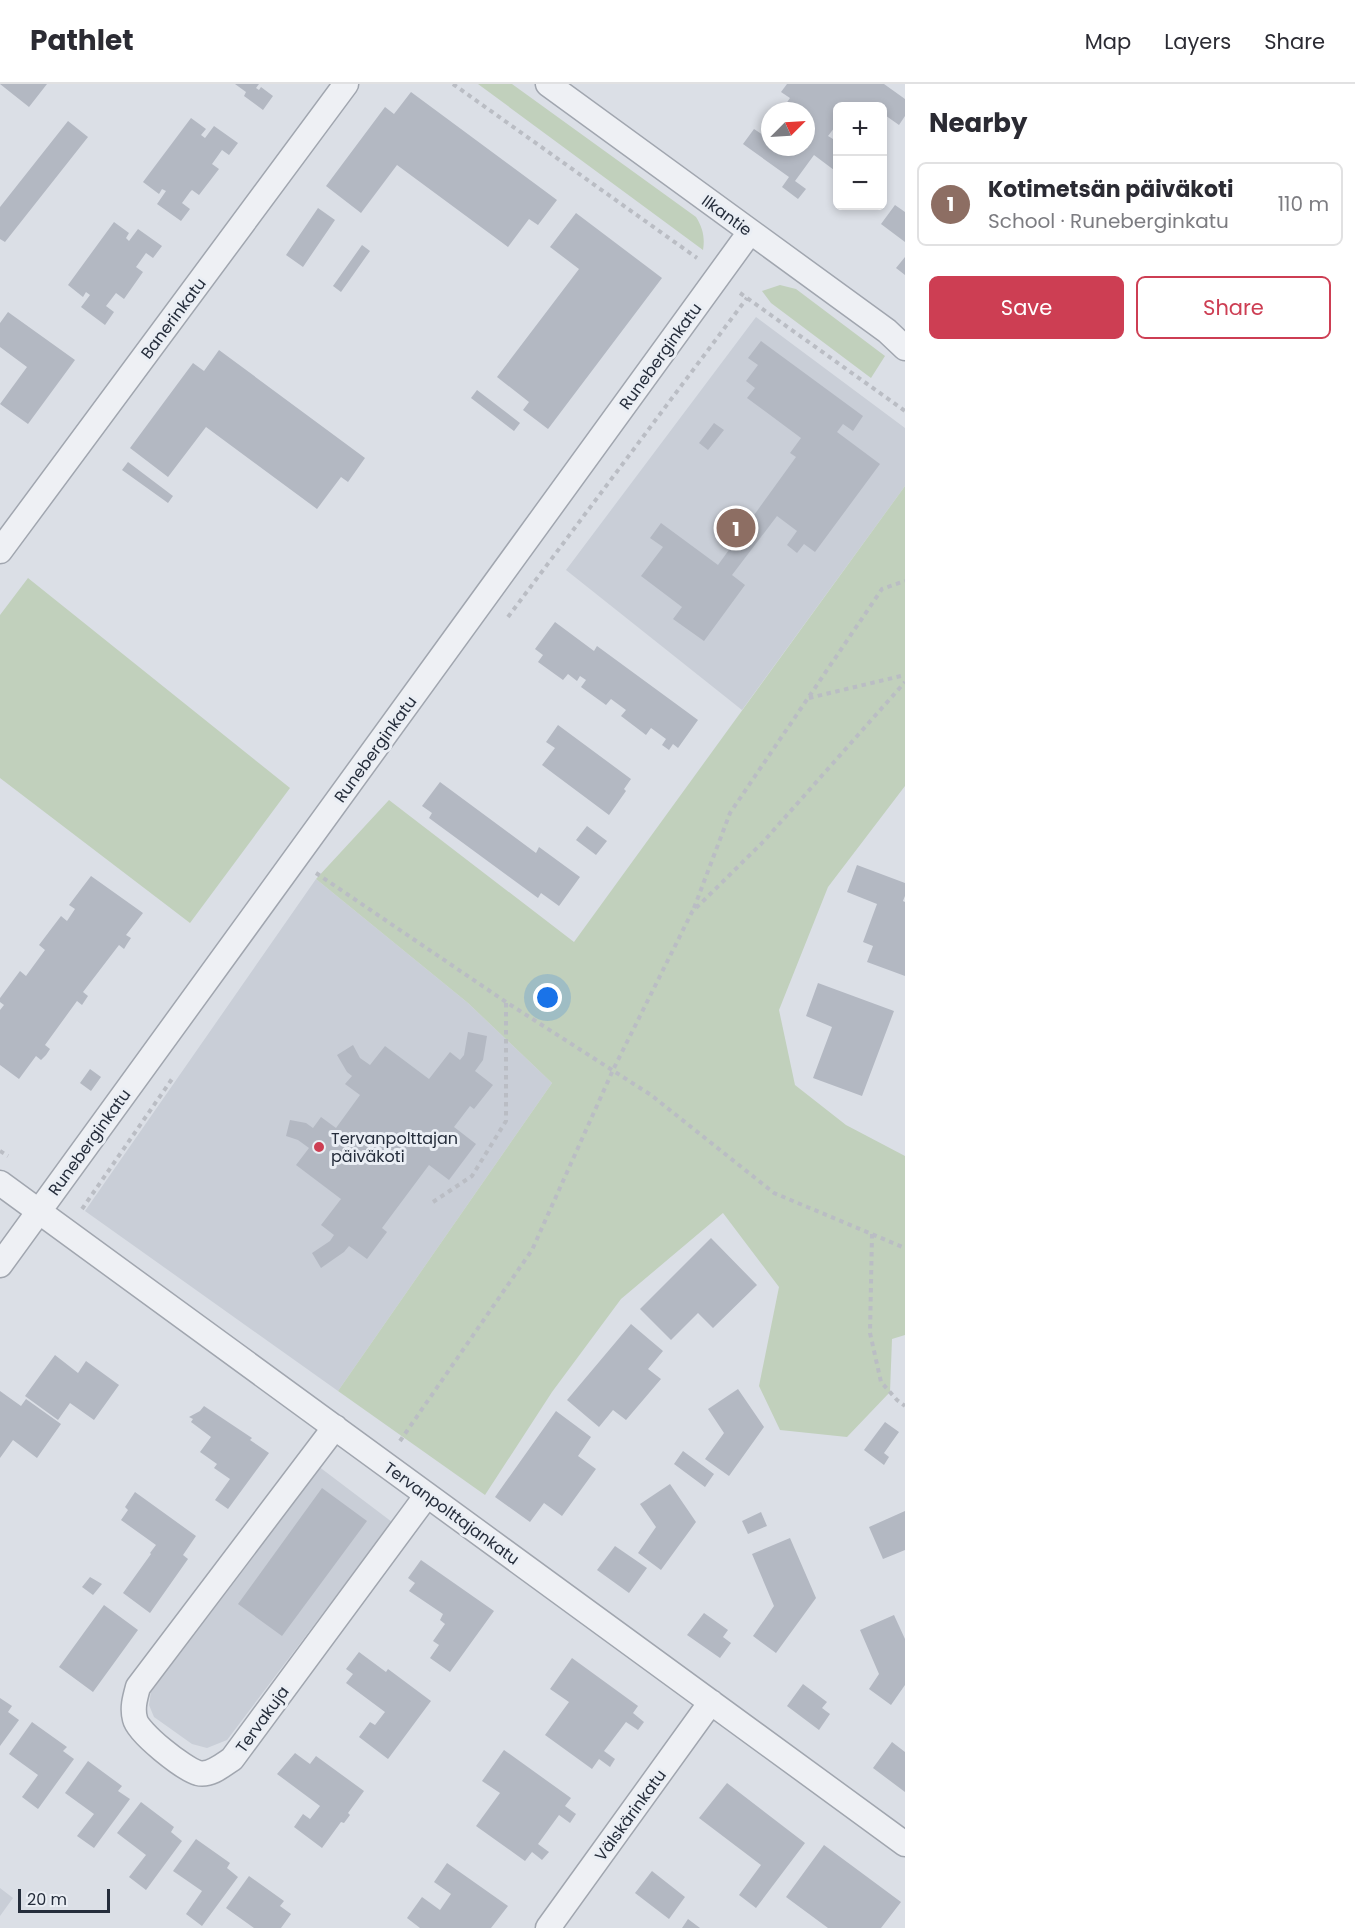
<!DOCTYPE html>
<html lang="en">
<head>
<meta charset="utf-8">
<style>
	body { margin:0; font-family:Poppins,sans-serif; background:#f7f7f7; color:#2b2b33 }
	.controls { position:absolute; right:18px; top:18px; display:grid; overflow:hidden; border-radius:9px; box-shadow:0 3px 9px #0003 }
	.controls button { width:54px; height:54px; display:grid; place-items:center; padding:0; border:0; border-bottom:2px solid #e1e1e2; background:#fff; color:#2b2b33; font:30px sans-serif }
	.compass { position:absolute; left:761px; top:18px; width:54px; height:54px; border-radius:50%; background:#fff; box-shadow:0 3px 9px #0003; rotate:66deg }
	.scale { position:absolute; left:18px; bottom:15px; width:92px; box-sizing:border-box; padding-left:6px; border:3px solid #252d3b; border-top:0; font-size:16px; line-height:21px; white-space:nowrap; color:#252d3b; -webkit-text-stroke:4px #eaeef4; paint-order:stroke }
	.you { position:absolute; left:548px; top:914px; width:21px; height:21px; margin:-15px; border:4px solid #fff; border-radius:50%; background:#1a73e8; box-shadow:0 0 0 9px #1a73e833 }
	.badge { display:grid; place-items:center; width:39px; height:39px; border-radius:50%; background:#cd3e53; color:#fff; font-size:20px; font-weight:700 }
	.pin { position:absolute; translate:-50% -50%; border:3px solid #fff; box-shadow:0 2px 6px #0006 }
	.list { margin:0; padding:0; list-style:none }
	h2 { display:flex; justify-content:space-between; align-items:center; height:78px; margin:0; padding:0 24px; font-size:26px }
	h2 small { font-size:20px; font-weight:400; color:#7c7c81 }
	.list li { display:grid; grid-template-columns:39px 1fr auto; gap:18px; align-items:center; box-sizing:border-box; height:84px; margin:0 12px 12px; padding:0 12px; border:2px solid #e1e1e2; border-radius:9px }
	.list b { display:block; font-size:22px; white-space:nowrap }
	.list p { margin:0; font-size:20px; white-space:nowrap; color:#7c7c81 }
	.list em { font-size:20px; font-style:normal; color:#7c7c81 }
	.actions { display:flex; gap:12px; padding:18px 24px }
	.actions a { flex:1; padding:14px 0; border:2px solid #cd3e53; border-radius:9px; text-align:center; font-size:21px; color:#cd3e53 }
	.actions .main { background:#cd3e53; color:#fff }
	.map { position:relative; flex:none; width:905px; height:1844px; overflow:hidden }
	header { display:flex; align-items:center; gap:36px; box-sizing:border-box; height:84px; padding:0 30px; background:#fff; border-bottom:2px solid #e1e1e2 }
	header strong { font-size:28px }
	nav { display:flex; gap:33px; margin-inline-start:auto; font-size:21px }
	main { display:flex }
	aside { flex:1; background:#fff }
	.map>svg:first-child { display:block }
	.built { fill:#c9ced7 }
	.green { fill:#c1d0bc }
	.building { fill:#b3b8c2 }
	.lines { fill:none; stroke-linecap:round; stroke-linejoin:round }
	.minor-casing { stroke:#a1a6af; stroke-width:27 }
	.path { stroke:#babdc4; stroke-width:4; stroke-dasharray:4.5 4.5; stroke-linecap:butt }
	.minor { stroke:#eef0f4; stroke-width:24 }
	.poi-dot { fill:#cd3e53; stroke:#eaeef4; stroke-width:2 }
	.labels { text-anchor:middle; stroke-width:6; stroke-linejoin:round; paint-order:stroke }
	.street-label { font-size:16px; fill:#252d3b; stroke:#eaeef4 }
	.poi-label { font-size:16px; fill:#252d3b; stroke:#eaeef4; text-anchor:start }
</style>
</head>
<body>
<header>
<strong>Pathlet</strong>
<nav><a>Map</a><a>Layers</a><a>Share</a></nav>
</header>
<main>
<div class="map">
<svg width="905" height="1844" viewBox="0 0 905 1844">
	<rect width="100%" height="100%" fill="#dbdfe6"/>
	<path class="built" d="M756 233 905 344V402L742 626 566 486Z
		M316 795 468 919 552 999 338 1307 85 1127Z
		M318 1382 392 1438 227 1656 207 1664 192 1660 154 1633 149 1621 151 1608Z
		M0 1804 13 1814 0 1832Z"/>
	<path class="green" d="M478 0H512L696 133C703 144 705 154 703 166Z
		M780 201 796 205 885 272 871 294 771 219 762 207Z
		M905 402V702L828 803 779 926 795 1001 846 1041 905 1072V1251L892 1255 890 1308 847 1353 780 1346 759 1302 779 1203 723 1129 621 1215 552 1308 485 1411 338 1307 552 999 468 919 316 795 389 716 574 858Z
		M28 494 290 704 190 839 0 694V531Z"/>
	<path class="building" d="M0 0H47L29 23Z
		M235 0H259L256 4 259 6 261 3 273 12 263 26 244 12 246 8Z
		M787 0H884L905 15V32L899 41 882 29V22H874L868 18 864 22H838V39L828 52 838 58V89L814 71 795 97 806 105 798 115 782 103 789 93 743 60 754 45 763 51 770 42V63H806V27H781L790 14 781 8Z
		M411 8 557 116 538 141 529 135 508 163 397 81 361 129 326 102 385 23 394 30Z
		M191 34 206 45 201 51 205 54 214 42 238 59 229 71 222 66 212 80 219 85 199 111 192 106 190 108 182 119 190 125 181 137 157 120 166 107 162 105 159 110 143 98Z
		M68 37 88 53 5 158 0 155V123Z
		M895 121 905 128V158L881 140Z
		M318 124 335 136 303 183 286 171Z
		M576 129 662 194 548 345 523 326 529 318 497 293 579 185 550 163Z
		M114 138 129 149 126 154 129 157 138 145 162 162 153 174 146 169 136 183 143 188 124 215 116 209 106 222 114 228 105 241 81 223 90 211 86 208 83 213 68 201Z
		M362 161 370 167 341 208 333 202Z
		M905 173V191L896 184Z
		M8 228 75 276 28 340 0 320 27 283 0 263V239Z
		M761 257 863 332 853 347 843 340 837 348 880 380 815 468 804 460 797 469 787 461 797 447 777 432 732 491 745 501 704 557 673 535 682 523 641 492 663 463 650 454 661 439 718 481 796 373 790 369 801 354 747 314 755 304 746 297 758 281 748 274Z
		M219 266 365 374 348 398 341 393 317 425 206 343 168 393 130 364 193 279 204 287Z
		M477 306 520 339 514 347 471 314Z
		M714 339 724 346 708 366 699 359Z
		M128 378 173 412 168 419 122 386Z
		M555 538 594 567 597 562 698 636 678 664 673 660 669 666 662 661 666 655 651 644 646 651 621 632 626 626 611 615 606 621 581 603 586 596 580 592 577 597 568 590 563 596 538 578 543 571 535 565Z
		M558 641 631 695 624 705 626 707 609 731 542 681 555 664 546 658Z
		M440 698 536 769 539 763 580 793 559 822 541 809 538 814 429 734 432 729 422 722Z
		M587 742 607 757 596 771 576 756Z
		M857 781 905 799V812L903 817 905 818V892L867 878 873 862 863 858 877 820 847 808Z
		M91 792 143 829 126 851 131 854 127 860 124 865 119 861 83 908 88 912 82 921 77 917 45 961 50 965 46 971 41 976 36 972 19 995 0 981V926L4 921 0 918V914L20 887 26 892 45 866 39 861 61 832 67 837 75 825 69 821Z
		M818 899 894 927 862 1012 813 994 832 943 806 932Z
		M468 948 487 952 483 976 475 987 493 1001 474 1025 470 1022 454 1043 476 1060 449 1096 429 1081 382 1144 387 1148 367 1175 349 1162 344 1168 321 1184 312 1169 330 1157 334 1151 321 1141 341 1115 296 1081 309 1064 298 1056 286 1052 290 1036 306 1039 313 1044 321 1033 336 1044 360 1011 345 1000 352 992 347 988 337 971 353 961 360 974 370 981 385 962 429 995 450 968 460 976 464 971Z
		M90 985 101 993 91 1007 80 999Z
		M711 1154 757 1201 713 1244 698 1229 671 1256 640 1225Z
		M631 1240 663 1267 648 1285 661 1295 626 1336 613 1326 599 1343 567 1316Z
		M55 1271 78 1289 86 1277 119 1301 94 1336 70 1319 58 1336 25 1312Z
		M738 1305 764 1343 729 1392 705 1375 724 1349 708 1325Z
		M0 1307 21 1322 26 1315 61 1340 37 1374 13 1356 0 1374Z
		M204 1322 252 1354 250 1356 269 1369 228 1425 215 1416 230 1395 214 1384 217 1380 200 1368 211 1353 191 1338 193 1335 189 1333 200 1327Z
		M556 1327 591 1353 578 1372 596 1385 562 1432 544 1419 530 1438 495 1413Z
		M885 1338 899 1348 884 1369 889 1373 884 1381 864 1366Z
		M683 1367 714 1390 705 1403 674 1380Z
		M670 1400 696 1438 661 1486 638 1469 656 1443 640 1420Z
		M322 1404 367 1437 282 1552 238 1520Z
		M135 1408 196 1452 183 1471 188 1475 150 1529 123 1509 151 1470 150 1469 156 1461 121 1436 128 1426 125 1423Z
		M905 1427V1466L883 1475 869 1443Z
		M761 1428 767 1442 748 1450 742 1437Z
		M790 1454 816 1514 776 1569 753 1552 774 1522 752 1470Z
		M615 1462 647 1484 629 1509 597 1486Z
		M421 1476 494 1527 450 1588 430 1574 439 1561 433 1557 445 1540 440 1536 443 1530 409 1507 415 1499 408 1494Z
		M90 1493 102 1500 93 1511 82 1503Z
		M104 1521 138 1546 93 1608 59 1583Z
		M704 1529 728 1546 723 1553 731 1559 720 1574 687 1551Z
		M894 1531 905 1555V1601L891 1621 869 1605 879 1590 860 1546Z
		M359 1568 386 1588 388 1585 431 1617 388 1675 359 1653 370 1638 375 1641 385 1628 346 1599 353 1590 346 1585Z
		M572 1574 638 1622 633 1629 644 1638 638 1646 626 1638 604 1667 615 1675 610 1683 599 1675 592 1685 545 1651 569 1618 550 1605Z
		M803 1600 827 1618 822 1624 830 1630 819 1646 787 1622Z
		M0 1614 12 1622 8 1628 19 1636 0 1662Z
		M32 1638 67 1663 63 1667 74 1675 38 1725 22 1713 38 1691 9 1670Z
		M892 1658 905 1668V1708L873 1684Z
		M504 1666 571 1714 565 1722 576 1730 570 1739 559 1731 538 1760 549 1768 542 1776 532 1768 525 1777 476 1742 500 1709 482 1697Z
		M295 1669 310 1680 316 1672 364 1707 348 1729 350 1731 344 1739 341 1738 322 1764 294 1743 303 1730 310 1735 320 1722 277 1690Z
		M88 1677 122 1702 118 1707 130 1715 94 1764 77 1752 94 1730 65 1709Z
		M727 1699 805 1759 756 1824 739 1811 761 1781 699 1734Z
		M141 1718 174 1743 171 1748 182 1757 146 1806 129 1793 146 1771 117 1749Z
		M196 1755 230 1779 227 1784 238 1793 202 1842 186 1830 202 1807 173 1787Z
		M824 1761 901 1818 881 1844H828L786 1813Z
		M447 1779 508 1822 491 1844H420L407 1834 422 1813 440 1826 451 1810 434 1798Z
		M652 1787 685 1813 669 1835 635 1809Z
		M249 1792 284 1817 280 1822 291 1830 281 1844H254L226 1824Z
		M688 1835 700 1844H682Z"/>
	<g class="lines">
		<defs>
			<path id="minor" d="M548 0 887 247 905 264
				M0 467 346 0
				M0 1099 905 1760
				M0 1181 750 148
				M335 1343 138 1603C135 1614 132 1624 135 1635 138 1649 184 1685 198 1689 210 1692 223 1681 232 1675L427 1411
				M548 1844 711 1618"/>
		</defs>
		<use href="#minor" class="minor-casing"/>
		<path class="path" d="M453 0 697 174
			M740 209 905 327
			M508 533 747 214
			M809 614 905 591
			M316 789 506 918 651 1011 774 1109 905 1164
			M694 824 730 729 882 505 905 497
			M0 1067 8 1072
			M433 1118 472 1092 506 1037V919
			M82 1125 172 995
			M872 1150 870 1249 881 1298 897 1316 905 1322
			M400 1357 532 1166 613 986 692 828 764 757 905 598"/>
		<use href="#minor" class="minor"/>
	</g>
	<circle class="poi-dot" cx="319" cy="1063" r="6"/>
	<g class="labels">
		<g class="street-label">
			<text transform="translate(727 131) rotate(36)" y="6">Ilkantie</text>
			<text transform="translate(173 234) rotate(-53)" y="6">Banerinkatu</text>
			<text transform="translate(660 272) rotate(-54)" y="6">Runeberginkatu</text>
			<text transform="translate(375 665) rotate(-54)" y="6">Runeberginkatu</text>
			<text transform="translate(89 1058) rotate(-54)" y="6">Runeberginkatu</text>
			<text transform="translate(452 1429) rotate(36)" y="6">Tervanpolttajankatu</text>
			<text transform="translate(262 1635) rotate(-54)" y="6">Tervakuja</text>
			<text transform="translate(630 1731) rotate(-54)" y="6">Välskärinkatu</text>
		</g>
		<g class="poi-label">
			<text x="331" y="1060">Tervanpolttajan<tspan x="331" dy="18">päiväkoti</tspan></text>
		</g>
	</g>
</svg>
<div class="controls">
<button>+</button>
<button>−</button>
</div>
<svg class="compass" viewBox="-18 -18 36 36"><path d="M0-13l5 13h-10z" fill="#e53935"/><path d="M0 13l5-13h-10z" fill="#7c7c81"/></svg>
<div class="scale">20 m</div>
<div class="you"></div>
<div class="pin badge" style="left:736px;top:444px;background:#8d6e63">1</div>
</div>
<aside>
<h2>Nearby<small></small></h2>
<ul class="list">
<li><span class="badge" style="background:#8d6e63">1</span><div><b>Kotimetsän päiväkoti</b><p>School · Runeberginkatu</p></div><em>110 m</em></li>
</ul>
<div class="actions"><a class="main">Save</a><a>Share</a></div>
</aside>
</main>
</body>
</html>
